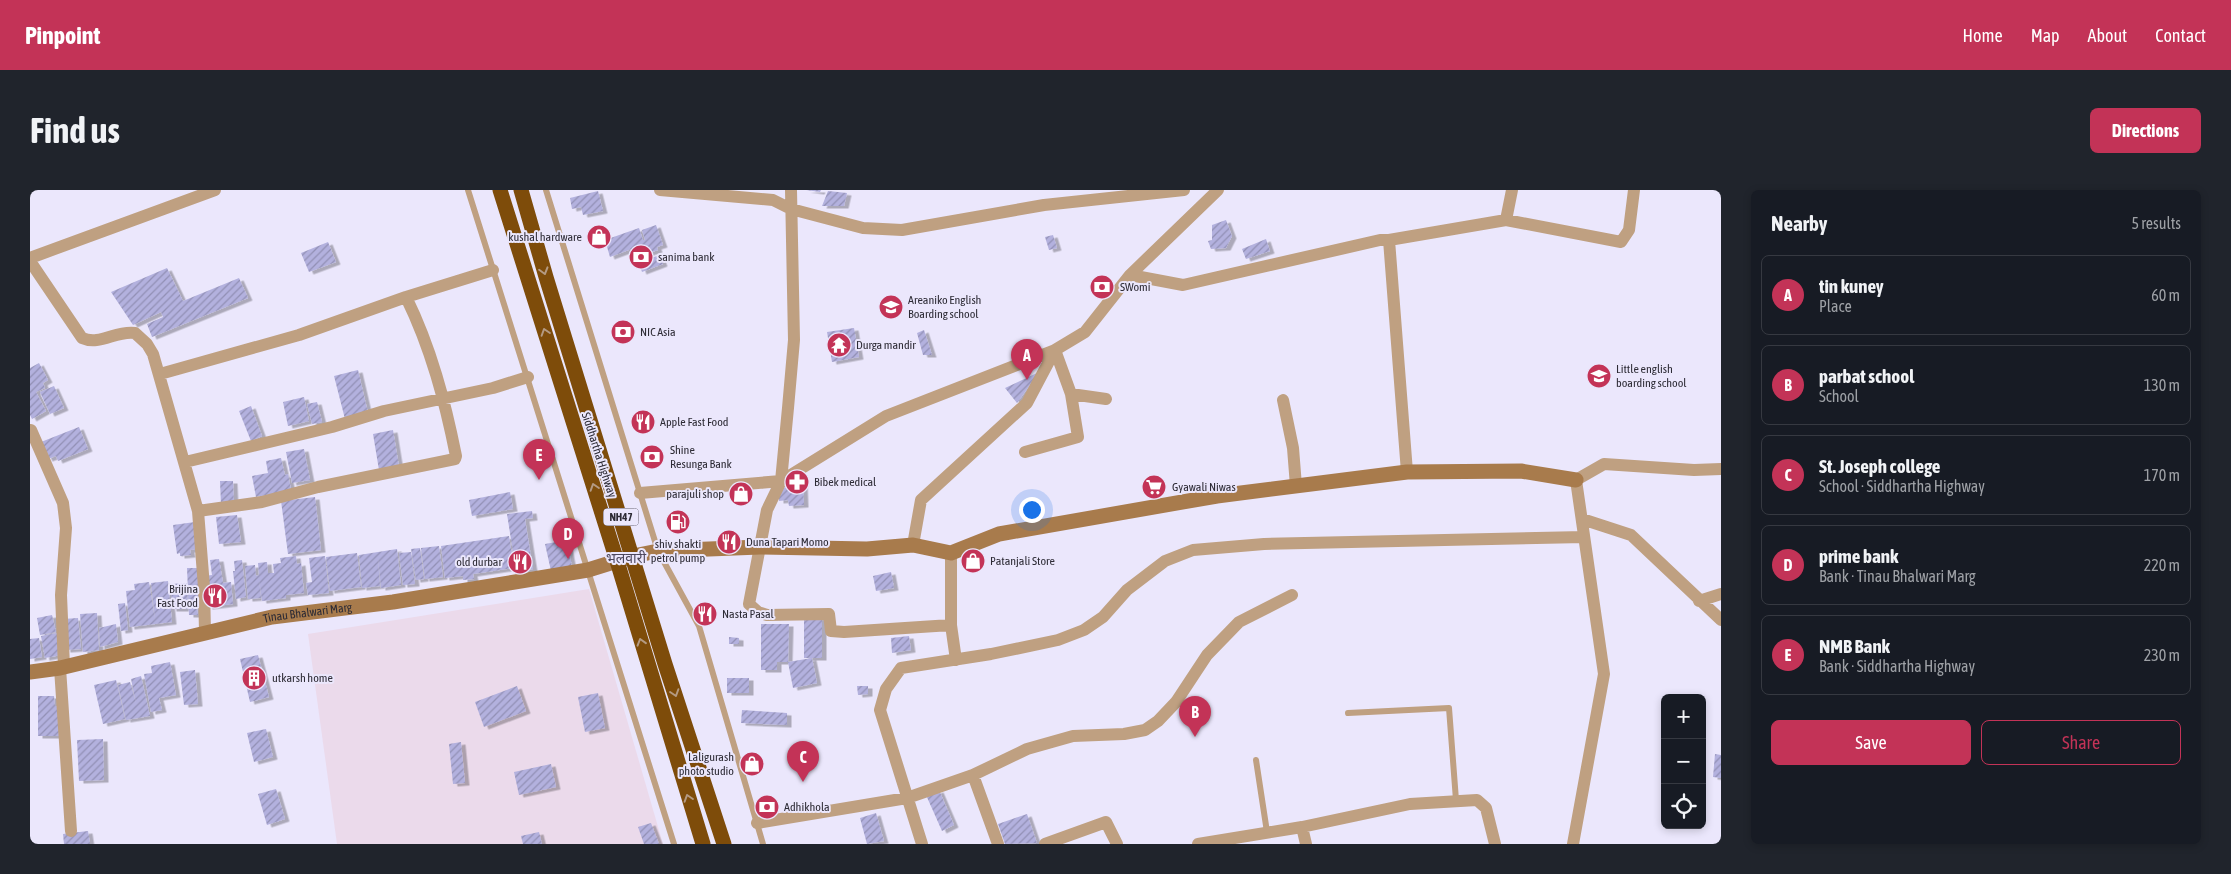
<!DOCTYPE html>
<html lang="en">
<head>
<meta charset="utf-8">
<style>
	body { margin:0; font-family:"Asap Condensed","Noto Sans Devanagari",sans-serif; background:#20242c; color:#f1f3f6 }
	.controls { position:absolute; right:15px; bottom:15px; display:grid; overflow:hidden; border-radius:8px; box-shadow:0 2px 8px #0003 }
	.controls button { width:45px; height:45px; display:grid; place-items:center; padding:0; border:0; border-bottom:1px solid #363941; background:#171b24; color:#f1f3f6; font:25px sans-serif }
	.you { position:absolute; left:1001px; top:319px; width:18px; height:18px; margin:-12px; border:4px solid #fff; border-radius:50%; background:#1a73e8; box-shadow:0 0 0 8px #1a73e833 }
	.badge { display:grid; place-items:center; width:32px; height:32px; border-radius:50%; background:#c33357; color:#fff; font-size:16px; font-weight:700 }
	.pin { position:absolute; translate:-50% -41px; filter:drop-shadow(0 1px 2px #0008) }
	.pin::after { content:''; position:absolute; top:26px; width:18px; height:15px; background:inherit; clip-path:polygon(0 0,100% 0,50% 100%) }
	.list { margin:0; padding:0; list-style:none }
	h2 { display:flex; justify-content:space-between; align-items:center; height:65px; margin:0; padding:0 20px; font-size:21px }
	h2 small { font-size:16px; font-weight:400; color:#9ea1a6 }
	.list li { display:grid; grid-template-columns:32px 1fr auto; gap:15px; align-items:center; box-sizing:border-box; height:80px; margin:0 10px 10px; padding:0 10px; border:1px solid #363941; border-radius:8px }
	.list b { display:block; font-size:19px; white-space:nowrap }
	.list p { margin:0; font-size:16px; white-space:nowrap; color:#9ea1a6 }
	.list em { font-size:16px; font-style:normal; color:#9ea1a6 }
	.actions { display:flex; gap:10px; padding:15px 20px }
	.actions a { flex:1; padding:11px 0; border:1px solid #c33357; border-radius:8px; text-align:center; font-size:18px; color:#c33357 }
	.actions .main { background:#c33357; color:#fff }
	.icon { flex:none; width:28px; height:28px; fill:none; stroke:currentColor; stroke-width:2; stroke-linecap:round; stroke-linejoin:round }
	.map { position:relative; flex:none; width:1691px; height:654px; overflow:hidden; border-radius:8px }
	header { display:flex; align-items:center; gap:30px; box-sizing:border-box; height:70px; padding:0 25px; background:#c33357; color:#fff }
	header strong { font-size:24px }
	nav { display:flex; gap:28px; margin-inline-start:auto; font-size:18px }
	.intro { display:flex; align-items:center; justify-content:space-between; box-sizing:border-box; height:120px; padding:0 30px }
	h1 { margin:0; font-size:35px }
	.button { padding:12px 22px; border-radius:8px; background:#c33357; color:#fff; font-size:18px; font-weight:700 }
	main { display:flex; gap:30px; padding:0 30px }
	aside { flex:1; background:#171b24; border-radius:8px; box-shadow:0 2px 8px #0003 }
	.map>svg:first-child { display:block }
	.industrial { fill:#ebdaeb }
	.building { fill:url(#building-hatch); filter:url(#shadow) }
	.lines { fill:none; stroke-linecap:round; stroke-linejoin:round }
	.lane { stroke:#bfa081; stroke-width:6 }
	.street { stroke:#bfa081; stroke-width:12 }
	.secondary { stroke:#a87b4c; stroke-width:15 }
	.highway { stroke:#7e4c0a; stroke-width:15 }
	.oneway { stroke:#b49a83 }
	.labels { text-anchor:middle; stroke-width:4; stroke-linejoin:round; paint-order:stroke }
	.shield { fill:#ebe7fc; stroke:#666371; stroke-width:1 }
	.shield-label { font-size:11px; font-weight:bold; fill:#2d2b35 }
	.poi-label { font-size:12px; fill:#2d2b35; stroke:#ebe7fc; text-anchor:start }
	.street-label { font-size:12px; fill:#2d2b35; stroke:#ebe7fc }
	.neighbourhood-label { font-size:14px; fill:#4c475c; stroke:#ebe7fc }
</style>
</head>
<body>
<header>
<strong>Pinpoint</strong>
<nav><a>Home</a><a>Map</a><a>About</a><a>Contact</a></nav>
</header>
<div class="intro"><h1>Find us</h1><a class="button">Directions</a></div>
<main>
<div class="map">
<svg width="1691" height="654" viewBox="0 0 1691 654">
	<defs>
		<pattern id="building-hatch" width="6" height="6" patternUnits="userSpaceOnUse" patternTransform="scale(1.25)"><rect width="6" height="6" fill="#b3b1de"/><path d="M-1 1l2-2M0 6l6-6M5 7l2-2" fill="none" stroke="#9290b5"/></pattern>
		<filter id="shadow"><feDropShadow dx="4.5" dy="2.5" stdDeviation="0" flood-color="#0004"/></filter>
	</defs>
	<rect width="100%" height="100%" fill="#ebe7fc"/>
	<path class="industrial" d="M559 399 633 654H307L278 444Z"/>
	<path class="building" d="M776 0H791L790 2Z
		M568 1 573 21 553 25 551 17 542 19 540 8Z
		M798 1 817 3 814 16H792Z
		M1196 30 1202 46 1196 58 1181 59 1178 51 1182 50V35Z
		M626 35 633 55 627 57 628 60 616 64 618 69 630 65 633 74 612 82 604 58 580 67 575 50 609 38 613 50H615L612 40Z
		M1023 45 1027 58 1019 60 1015 47Z
		M1236 49 1240 61 1216 69 1212 59Z
		M298 52 306 72 279 82 271 63Z
		M137 78 153 111 209 88 218 108 122 147 117 134 133 127 131 122 103 135 81 102Z
		M824 138 829 167 802 172 797 142Z
		M894 140 902 165H893L887 143Z
		M9 173 18 190 13 193 15 198 6 202 16 221 2 229 0 225V178Z
		M328 180 338 223 315 229 304 186Z
		M1009 182 987 213 975 198Z
		M24 196 34 218 20 224 10 202Z
		M274 207 279 231 258 236 253 212Z
		M287 212 292 232 282 234 277 214Z
		M221 216 232 246 221 251 209 221Z
		M49 237 58 259 28 271 26 266 18 269 11 252Z
		M363 240 369 277 349 280 343 244Z
		M274 259 280 290 262 293 256 262Z
		M251 268 255 285 258 284 261 300 226 307 222 286 238 283 236 271Z
		M759 289H773L774 315 759 316 758 310 749 311V298L759 297Z
		M190 291H203L204 314 191 315Z
		M480 302 483 319 442 326 439 310Z
		M285 307 291 360 258 364 251 311Z
		M502 321 503 328 495 329 503 379 486 381 477 324Z
		M207 325 211 352 189 354 186 327Z
		M165 332 168 359 160 360 161 365 150 366V363L147 364 143 335Z
		M479 346 484 378 443 384 444 389 433 390V386L415 388 411 356Z
		M537 350 542 377 521 381 515 354Z
		M409 356 413 387 395 389 391 358Z
		M390 358 394 389 386 390 381 359Z
		M367 359 371 395 351 398 348 368 350 396 332 398 329 365Z
		M381 362 385 394 373 395 369 363Z
		M327 363 331 397 300 401 296 367Z
		M266 366 267 374 271 373 274 403 256 405V408L232 411 229 389 231 408 218 409 215 376 225 375 226 386 229 385 228 373 237 372 238 383H244L243 374 251 373 250 368Z
		M295 366 299 403 278 405 276 393 282 392 279 368Z
		M189 369 193 393 201 392 203 414 178 417 174 386 182 385 180 370Z
		M212 370 216 407 206 409 203 381H205L204 371Z
		M157 378H168L173 418H167L168 425H159Z
		M861 382 864 398 846 401 843 386Z
		M138 391 142 432 100 437 96 401 105 400 104 394 119 392 125 430 121 393Z
		M157 393 158 419H142L141 394Z
		M95 413 98 440 91 441 88 414Z
		M67 423 69 460 53 462 50 424Z
		M22 425 26 442 10 445 7 428Z
		M792 427V468H774V428Z
		M48 428 51 459 36 460 33 429Z
		M86 434 88 452 70 457 69 438Z
		M731 434H759L758 472H747V480H731Z
		M27 443 31 465 15 468 11 446Z
		M879 446 881 460 862 463 861 448Z
		M699 447 709 448V454H699Z
		M9 448 12 467 0 469V449Z
		M228 465 239 507 220 512 210 469Z
		M782 468 787 493 763 498 758 472Z
		M140 472 146 505 129 508 132 520 121 522 114 484 122 483 121 476Z
		M165 480 168 514 154 515 150 482Z
		M111 486 120 526 96 530 88 495 100 492 106 513 101 489Z
		M697 488H719V503H697Z
		M86 490 95 529 73 534 64 495Z
		M487 496 496 521 454 537 445 512Z
		M827 496H838V504L828 505Z
		M568 503 575 538 555 542 548 507Z
		M8 506H24L25 516H29L30 546H8Z
		M712 520 757 523V535L711 533Z
		M236 539 243 567 224 572 217 543Z
		M73 549 74 590 49 591 47 550Z
		M431 552 435 593 423 594 419 554Z
		M1685 564 1691 565V588L1683 587Z
		M521 574 526 597 489 605 484 582Z
		M246 599 255 629 237 635 228 604Z
		M909 600 924 635 912 641 896 605Z
		M846 623 854 651 837 654 830 628Z
		M997 624 1007 653 975 654 968 634Z
		M621 633 629 654H614L608 637Z
		M58 641 60 654H34L33 644Z
		M509 642 512 654H493L491 646Z"/>
	<g class="lines">
		<path class="lane" d="M438 0 644 654
			M516 0 628 361 669 436 733 654
			M1318 523 1419 518 1426 610
			M1226 570 1237 642"/>
		<path class="street" d="M630 0 743 10 761 19 833 38 872 40 1014 15 1154 0
			M761 0 764 150 758 218 751 291 737 320 719 414 728 422 737 425 799 424 801 441 814 442 921 435
			M1476 30 1591 52 1599 40 1604 0
			M1359 50 1476 30 1482 0
			M0 68 185 0
			M0 71 52 148C70 156 86 140 105 143L117 154 123 164 168 321 174 397 175 442
			M1100 85 1153 95 1350 50H1359L1377 282
			M130 184 269 145 376 107 463 80
			M1041 204 1076 209
			M1253 210 1263 258 1266 296
			M1 240 33 313 36 338 31 405 34 477
			M155 272 302 237 354 221 463 198 498 187
			M610 303 751 291 856 226 1025 160 1041 204 1048 247 995 262
			M168 321 232 312 288 297 425 269 426 266C415 211 401 158 376 107
			M1552 329 1601 345 1691 430
			M883 355 891 310 997 213 1025 160 1055 142 1100 85 1188 0
			M921 363V435L926 470
			M1669 411 1691 404
			M30 478 41 641
			M943 585 968 654
			M727 633 877 608 943 585 997 559 1043 546 1094 544 1115 540 1128 531 1146 512 1177 465 1209 432 1262 405
			M1272 637 1276 654
			M892 654 850 520 856 499 871 478 961 464 1028 450 1054 440 1073 427 1097 400 1135 371 1163 360 1234 354 1554 347
			M1015 654 1076 632 1087 654
			M1168 654 1272 637 1380 614 1447 610 1456 618 1465 654
			M1543 654 1574 484 1546 290 1574 274 1664 280 1691 279"/>
		<path class="secondary" id="s1" d="M0 482 30 478 242 427 363 412 558 380 603 366 628 361 730 357 837 359 883 355 921 363 969 344 1187 306 1377 282 1491 281 1546 290"/>
		<path class="highway" d="M470 0 587 371 673 654
			M491 0 516 87 635 474 694 654"/>
	</g>
	<defs><path id="oneway-chevron" d="M-2-3.5L2.5 0L-2 3.5" fill="none" stroke-width="1.6" stroke-linecap="round" stroke-linejoin="round" transform="scale(1.25)"/></defs>
	<g class="oneway">
		<use href="#oneway-chevron" transform="translate(514 81) rotate(74)"/>
		<use href="#oneway-chevron" transform="translate(515 142) rotate(-108)"/>
		<use href="#oneway-chevron" transform="translate(564 297) rotate(-108)"/>
		<use href="#oneway-chevron" transform="translate(611 452) rotate(-107)"/>
		<use href="#oneway-chevron" transform="translate(645 503) rotate(72)"/>
		<use href="#oneway-chevron" transform="translate(658 608) rotate(-108)"/>
	</g>
	<defs>
		<symbol id="shop-disc" viewBox="-11 -11 22 22"><circle r="9.5" fill="#c33357" stroke="#ebe7fc"/><path d="M-5-2.5h2.3a2.7 3.5 0 0 1 5.4 0H5L5.5 6h-11ZM-1.5-2.5h3a1.5 2.3 0 0 0-3 0Z" fill="#fff"/></symbol>
		<symbol id="bank-disc" viewBox="-11 -11 22 22"><circle r="9.5" fill="#c33357" stroke="#ebe7fc"/><path d="M-6-4H6V4H-6ZM0-2.3a2.3 2.3 0 1 0 0 4.6a2.3 2.3 0 1 0 0-4.6Z" fill="#fff"/></symbol>
		<symbol id="school-disc" viewBox="-11 -11 22 22"><circle r="9.5" fill="#c33357" stroke="#ebe7fc"/><path d="M0-5L7-2L0 1L-7-2ZM-4 1L0 2.5L4 1V4Q0 6-4 4Z" fill="#fff"/></symbol>
		<symbol id="temple-disc" viewBox="-11 -11 22 22"><circle r="9.5" fill="#c33357" stroke="#ebe7fc"/><path d="M0-6L5-2H3V0L6.5 2.5H4V6H1.5V3h-3V6H-4V2.5H-6.5L-3 0V-2H-5Z" fill="#fff"/></symbol>
		<symbol id="restaurant-disc" viewBox="-11 -11 22 22"><circle r="9.5" fill="#c33357" stroke="#ebe7fc"/><path d="M-5-6h1v4h1v-4h1v4h1v-4h1v5L-1.5 .5V6h-2V.5L-5-1ZM5-6V6H3V1.5H1.5Q1.5-4 5-6Z" fill="#fff"/></symbol>
		<symbol id="pharmacy-disc" viewBox="-11 -11 22 22"><circle r="9.5" fill="#c33357" stroke="#ebe7fc"/><path d="M-2-6h4v4h4v4h-4v4h-4v-4h-4v-4h4Z" fill="#fff"/></symbol>
		<symbol id="supermarket-disc" viewBox="-11 -11 22 22"><circle r="9.5" fill="#c33357" stroke="#ebe7fc"/><path d="M-6-5.5h2.5l.6 2H6L4.5 2H-2.5L-4.4-4H-6ZM-1.5 3.2a1.3 1.3 0 1 0 .1 0ZM3 3.2a1.3 1.3 0 1 0 .1 0Z" fill="#fff"/></symbol>
		<symbol id="fuel-disc" viewBox="-11 -11 22 22"><circle r="9.5" fill="#c33357" stroke="#ebe7fc"/><path d="M-5.5-6h7V0h2V4h1.3V-2.5L3-4.5l.8-.8L6-3V5H2.5V1h-1V6h-7ZM-4.2-4.7v3.2H.2V-4.7Z" fill="#fff"/></symbol>
		<symbol id="building-disc" viewBox="-11 -11 22 22"><circle r="9.5" fill="#c33357" stroke="#ebe7fc"/><path d="M-4-6H4V6H1V3H-1V6H-4ZM-2.5-4.3h1.7v1.8h-1.7ZM.8-4.3h1.7v1.8H.8ZM-2.5-1h1.7V.8h-1.7ZM.8-1h1.7V.8H.8Z" fill="#fff"/></symbol>
	</defs>
	<g fill-rule="evenodd">
		<use href="#shop-disc" x="555" y="33" width="28" height="28"/>
		<use href="#bank-disc" x="597" y="53" width="28" height="28"/>
		<use href="#bank-disc" x="1058" y="83" width="28" height="28"/>
		<use href="#school-disc" x="847" y="103" width="28" height="28"/>
		<use href="#bank-disc" x="579" y="128" width="28" height="28"/>
		<use href="#temple-disc" x="795" y="141" width="28" height="28"/>
		<use href="#school-disc" x="1555" y="172" width="28" height="28"/>
		<use href="#restaurant-disc" x="599" y="218" width="28" height="28"/>
		<use href="#bank-disc" x="608" y="253" width="28" height="28"/>
		<use href="#pharmacy-disc" x="753" y="278" width="28" height="28"/>
		<use href="#supermarket-disc" x="1110" y="283" width="28" height="28"/>
		<use href="#shop-disc" x="697" y="290" width="28" height="28"/>
		<use href="#fuel-disc" x="634" y="318" width="28" height="28"/>
		<use href="#restaurant-disc" x="685" y="338" width="28" height="28"/>
		<use href="#shop-disc" x="929" y="357" width="28" height="28"/>
		<use href="#restaurant-disc" x="476" y="358" width="28" height="28"/>
		<use href="#restaurant-disc" x="171" y="392" width="28" height="28"/>
		<use href="#restaurant-disc" x="661" y="410" width="28" height="28"/>
		<use href="#building-disc" x="210" y="474" width="28" height="28"/>
		<use href="#shop-disc" x="708" y="560" width="28" height="28"/>
		<use href="#bank-disc" x="723" y="603" width="28" height="28"/>
	</g>
	<g class="labels">
		<rect class="shield" x="573.5" y="318.5" width="35" height="17" rx="4"/>
		<g class="shield-label">
			<text x="591" y="331">NH47</text>
		</g>
		<g class="poi-label">
			<text x="552" y="51" text-anchor="end">kushal hardware</text>
			<text x="628" y="71">sanima bank</text>
			<text x="1090" y="101">SWomi</text>
			<text x="878" y="114">Areaniko English<tspan x="878" dy="14">Boarding school</tspan></text>
			<text x="610" y="146">NIC Asia</text>
			<text x="826" y="159">Durga mandir</text>
			<text x="1586" y="183">Little english<tspan x="1586" dy="14">boarding school</tspan></text>
			<text x="630" y="236">Apple Fast Food</text>
			<text x="640" y="264">Shine<tspan x="640" dy="14">Resunga Bank</tspan></text>
			<text x="784" y="296">Bibek medical</text>
			<text x="1142" y="301">Gyawali Niwas</text>
			<text x="694" y="308" text-anchor="end">parajuli shop</text>
			<text x="716" y="356">Duna Tapari Momo</text>
			<text x="648" y="358" text-anchor="middle">shiv shakti<tspan x="648" dy="14">petrol pump</tspan></text>
			<text x="960" y="375">Patanjali Store</text>
			<text x="472" y="376" text-anchor="end">old durbar</text>
			<text x="168" y="403" text-anchor="end">Brijina<tspan x="168" dy="14">Fast Food</tspan></text>
			<text x="692" y="428">Nasta Pasal</text>
			<text x="242" y="492">utkarsh home</text>
			<text x="704" y="571" text-anchor="end">Laligurash<tspan x="704" dy="14">photo studio</tspan></text>
			<text x="754" y="621">Adhikhola</text>
		</g>
		<g class="street-label">
			<text transform="translate(569 265) rotate(72)" y="4">Siddhartha Highway</text>
			<text dy="4" stroke="none"><textPath href="#s1" startOffset="284">Tinau Bhalwari Marg</textPath></text>
		</g>
		<g class="neighbourhood-label">
			<text x="596" y="373">भलवारी</text>
		</g>
	</g>
</svg>
<div class="controls">
<button>+</button>
<button>−</button>
<button><svg class="icon" aria-label="locate" viewBox="0 0 24 24"><circle cx="12" cy="12" r="6"/><path d="M12 2v4M12 18v4M2 12h4M18 12h4"/></svg></button>
</div>
<div class="you"></div>
<div class="pin badge" style="left:997px;top:190px">A</div>
<div class="pin badge" style="left:1165px;top:547px">B</div>
<div class="pin badge" style="left:773px;top:592px">C</div>
<div class="pin badge" style="left:538px;top:369px">D</div>
<div class="pin badge" style="left:509px;top:290px">E</div>
</div>
<aside>
<h2>Nearby<small>5 results</small></h2>
<ul class="list">
<li><span class="badge">A</span><div><b>tin kuney</b><p>Place</p></div><em>60 m</em></li>
<li><span class="badge">B</span><div><b>parbat school</b><p>School</p></div><em>130 m</em></li>
<li><span class="badge">C</span><div><b>St. Joseph college</b><p>School · Siddhartha Highway</p></div><em>170 m</em></li>
<li><span class="badge">D</span><div><b>prime bank</b><p>Bank · Tinau Bhalwari Marg</p></div><em>220 m</em></li>
<li><span class="badge">E</span><div><b>NMB Bank</b><p>Bank · Siddhartha Highway</p></div><em>230 m</em></li>
</ul>
<div class="actions"><a class="main">Save</a><a>Share</a></div>
</aside>
</main>
</body>
</html>
